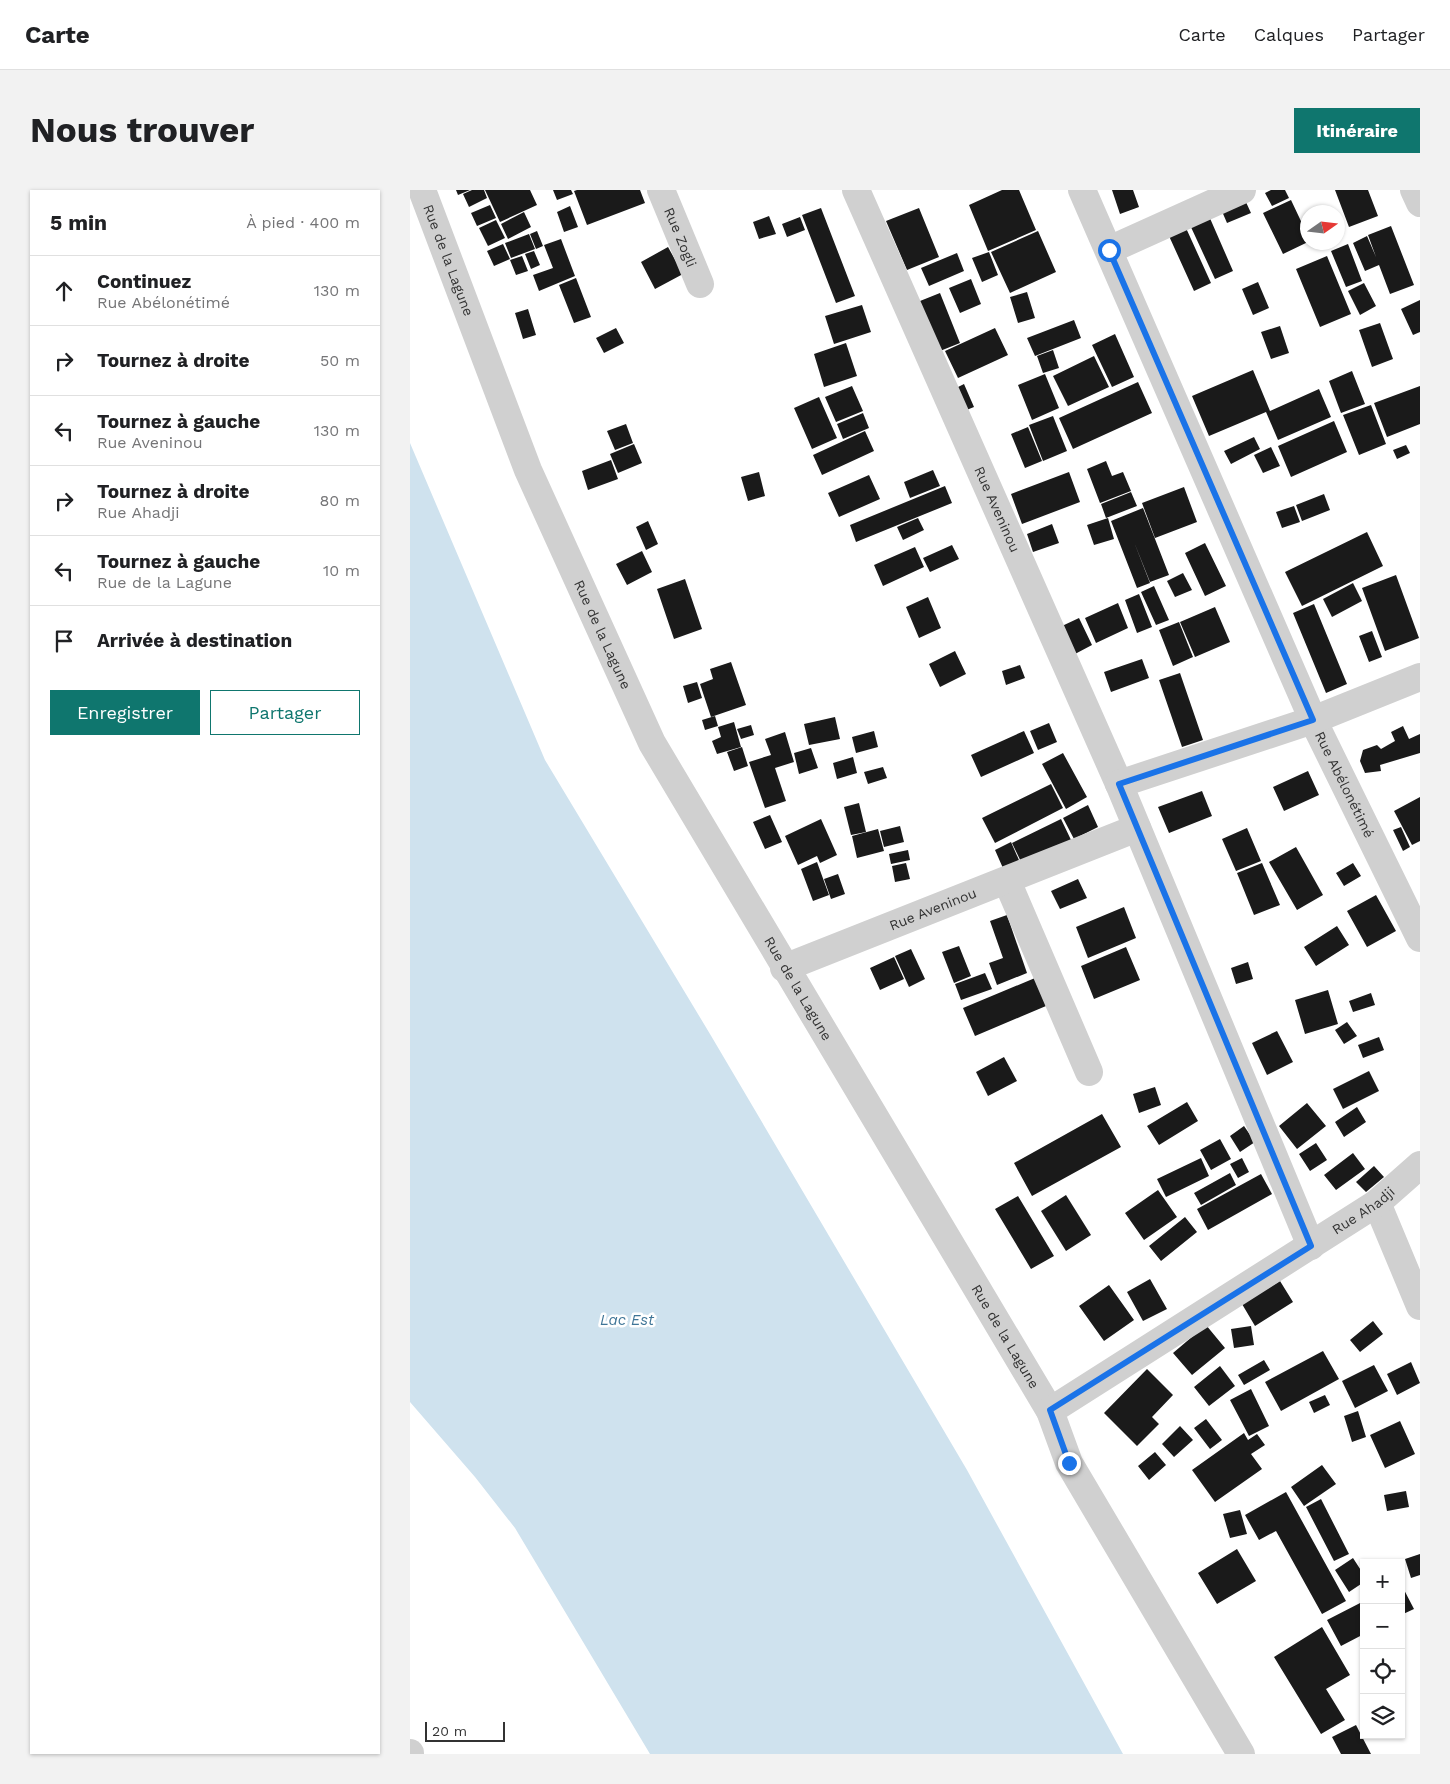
<!DOCTYPE html>
<html lang="fr">
<head>
<meta charset="utf-8">
<style>
	body { margin:0; font-family:"Work Sans",sans-serif; background:#f2f2f2; color:#202124 }
	.controls { position:absolute; right:15px; bottom:15px; display:grid; overflow:hidden; border-radius:0px; box-shadow:0 1px 4px #0004 }
	.controls button { width:45px; height:45px; display:grid; place-items:center; padding:0; border:0; border-bottom:1px solid #e0e0e0; background:#fff; color:#202124; font:25px sans-serif }
	.compass { position:absolute; left:890px; top:15px; width:45px; height:45px; border-radius:50%; background:#fff; box-shadow:0 1px 4px #0004; rotate:76deg }
	.scale { position:absolute; left:15px; bottom:12px; width:80px; box-sizing:border-box; padding-left:5px; border:2px solid #333; border-top:0; font-size:14px; line-height:18px; white-space:nowrap; color:#333; -webkit-text-stroke:4px #fff; paint-order:stroke }
	.stop { position:absolute; width:15px; height:15px; margin:-11px; border:4px solid #1a73e8; border-radius:50%; background:#fff }
	.stop.end { background:#1a73e8; border-color:#fff; box-shadow:0 1px 5px #0008 }
	.list { margin:0; padding:0; list-style:none }
	h2 { display:flex; justify-content:space-between; align-items:center; height:65px; margin:0; padding:0 20px; font-size:21px }
	h2 small { font-size:16px; font-weight:400; color:#757577 }
	.list li { display:grid; grid-template-columns:32px 1fr auto; gap:15px; align-items:center; box-sizing:border-box; height:70px; padding:0 20px; border-top:1px solid #e0e0e0 }
	.list b { display:block; font-size:19px; white-space:nowrap }
	.list p { margin:0; font-size:16px; white-space:nowrap; color:#757577 }
	.list em { font-size:16px; font-style:normal; color:#757577 }
	.actions { display:flex; gap:10px; padding:15px 20px }
	.actions a { flex:1; padding:11px 0; border:1px solid #0f766e; border-radius:0px; text-align:center; font-size:18px; color:#0f766e }
	.actions .main { background:#0f766e; color:#fff }
	.icon { flex:none; width:28px; height:28px; fill:none; stroke:currentColor; stroke-width:2; stroke-linecap:round; stroke-linejoin:round }
	.map { position:relative; flex:none; width:1010px; height:1564px; overflow:hidden; border-radius:0px }
	header { display:flex; align-items:center; gap:30px; box-sizing:border-box; height:70px; padding:0 25px; background:#fff; border-bottom:1px solid #e0e0e0 }
	header strong { font-size:24px }
	nav { display:flex; gap:28px; margin-inline-start:auto; font-size:18px }
	.intro { display:flex; align-items:center; justify-content:space-between; box-sizing:border-box; height:120px; padding:0 30px }
	h1 { margin:0; font-size:35px }
	.button { padding:12px 22px; border-radius:0px; background:#0f766e; color:#fff; font-size:18px; font-weight:700 }
	main { display:flex; gap:30px; padding:0 30px }
	aside { flex:1; background:#fff; border-radius:0px; box-shadow:0 1px 4px #0004 }
	.map>svg:first-child { display:block }
	.water { fill:#cfe2ee }
	.building { fill:#1a1a1a }
	.lines { fill:none; stroke-linecap:round; stroke-linejoin:round }
	.minor { stroke:#d0d0d0; stroke-width:28 }
	.route { stroke:#1a73e8; stroke-width:6 }
	.labels { text-anchor:middle; stroke-width:5; stroke-linejoin:round; paint-order:stroke }
	.street-label { font-size:14px; fill:#333; stroke:#fff }
	.water-label { font-size:15px; font-style:italic; fill:#3f7597; stroke:#fff }
</style>
</head>
<body>
<header>
<strong>Carte</strong>
<nav><a>Carte</a><a>Calques</a><a>Partager</a></nav>
</header>
<div class="intro"><h1>Nous trouver</h1><a class="button">Itinéraire</a></div>
<main>
<aside>
<h2>5 min<small>À pied · 400 m</small></h2>
<ul class="list">
<li><svg class="icon" aria-label="ahead" viewBox="0 0 24 24"><path d="M12 20V5M6 11l6-6 6 6"/></svg><div><b>Continuez</b><p>Rue Abélonétimé</p></div><em>130 m</em></li>
<li><svg class="icon" aria-label="right" viewBox="0 0 24 24"><path d="M7 20v-9h11M14 6l5 5-5 5"/></svg><div><b>Tournez à droite</b></div><em>50 m</em></li>
<li><svg class="icon" aria-label="left" viewBox="0 0 24 24"><path d="M17 20v-9H6M10 6l-5 5 5 5"/></svg><div><b>Tournez à gauche</b><p>Rue Aveninou</p></div><em>130 m</em></li>
<li><svg class="icon" aria-label="right" viewBox="0 0 24 24"><path d="M7 20v-9h11M14 6l5 5-5 5"/></svg><div><b>Tournez à droite</b><p>Rue Ahadji</p></div><em>80 m</em></li>
<li><svg class="icon" aria-label="left" viewBox="0 0 24 24"><path d="M17 20v-9H6M10 6l-5 5 5 5"/></svg><div><b>Tournez à gauche</b><p>Rue de la Lagune</p></div><em>10 m</em></li>
<li><svg class="icon" aria-label="arrive" viewBox="0 0 24 24"><path d="M6 21V4h12l-3 4 3 4H6"/></svg><div><b>Arrivée à destination</b></div></li>
</ul>
<div class="actions"><a class="main">Enregistrer</a><a>Partager</a></div>
</aside>
<div class="map">
<svg width="1010" height="1564" viewBox="0 0 1010 1564">
	<rect width="100%" height="100%" fill="#fff"/>
	<path class="water" d="M0 253 135 570 300 844 557 1280 713 1564H240L105 1338 65 1287 0 1212Z"/>
	<path class="building" d="M46 0H60L48 5Z
		M62 0H74L77 8 59 17 53 4Z
		M75 0H120L127 15 90 32Z
		M143 0H161L163 4 147 10Z
		M167 0H230L235 13 177 35 164 1Z
		M592 0H609L626 40 578 61 559 15Z
		M702 0H723L729 17 710 24Z
		M861 0H875L879 8 862 16 855 3Z
		M925 0H958L968 26 939 37Z
		M835 10 841 23 817 33 811 19Z
		M881 10 898 46V52L873 64 853 23Z
		M80 15 86 28 67 36 61 23Z
		M160 16 168 37 154 42 147 22Z
		M411 18 445 106 426 113 392 25Z
		M509 18 529 67 497 80 476 31Z
		M114 22 121 37 98 49 91 34Z
		M359 26 366 44 349 49 343 32Z
		M799 26 823 81 805 89 780 35Z
		M390 27 395 40 377 47 372 34Z
		M86 30 95 48 78 56 69 38Z
		M981 36 1004 95 980 104 969 75 955 81 943 53 957 46 966 67 958 45Z
		M776 38 801 93 784 101 759 46Z
		M127 41 133 56 126 59 120 44Z
		M628 41 646 82 600 103 581 62Z
		M119 44 125 59 101 68 95 53Z
		M151 49 165 86 129 101 123 85 143 78 134 55Z
		M93 54 100 69 84 76 77 61Z
		M938 54 952 91 936 97 921 61Z
		M258 57 273 84 245 99 231 72Z
		M124 61 130 75 121 79 115 64Z
		M579 62 588 85 572 92 562 68Z
		M547 63 554 81 519 96 511 78Z
		M112 66 118 81 106 85 100 70Z
		M917 66 941 124 910 137 886 79Z
		M166 88 181 127 164 133 149 95Z
		M561 89 571 114 550 123 539 98Z
		M848 92 859 118 843 125 832 99Z
		M954 93 966 116 950 125 938 101Z
		M617 102 625 128 608 133 600 107Z
		M530 103 550 153 525 163 505 113Z
		M1010 110V142L1003 145 991 119Z
		M452 115 461 142 424 154 415 126Z
		M118 119 126 145 113 149 105 123Z
		M664 130 671 148 625 166 617 148Z
		M970 133 983 169 962 177 949 140Z
		M870 136 879 163 861 169 851 142Z
		M206 138 214 153 194 163 186 148Z
		M585 138 598 165 548 188 535 161Z
		M705 144 724 187 702 197 682 155Z
		M436 153 447 186 414 197 404 164Z
		M643 160 649 178 633 183 627 166Z
		M684 166 699 197 658 216 643 186Z
		M843 180 860 221 909 199 921 227 868 250 856 222 799 246 782 206Z
		M942 181 955 214 931 223 919 191Z
		M635 184 649 218 622 230 608 195Z
		M728 192 742 223 663 259 649 228Z
		M554 194 564 217 549 223 540 201Z
		M442 196 453 221 426 232 415 207Z
		M1010 196V234L977 247 964 213Z
		M409 207 427 248 402 259 384 218Z
		M961 215 976 254 949 265 933 225Z
		M453 223 459 238 433 249 427 234Z
		M643 226 657 261 633 271 619 235Z
		M924 231 937 262 881 287 868 256Z
		M216 234 223 253 205 260 197 241Z
		M618 237 632 271 615 278 601 244Z
		M455 241 464 261 412 285 403 265Z
		M844 247 850 259 821 274 814 261Z
		M224 254 232 273 208 283 200 264Z
		M996 255 1000 263 987 269 983 260Z
		M861 257 870 276 853 283 844 265Z
		M201 270 208 289 178 300 172 281Z
		M696 271 702 286 713 282 721 301 690 313 677 279Z
		M523 280 530 296 500 308 494 292Z
		M349 282 355 306 338 311 331 287Z
		M659 282 670 312 612 334 601 304Z
		M459 285 470 309 429 327 418 303Z
		M535 296 542 313 446 352 440 335Z
		M774 297 787 332 745 348 732 313Z
		M721 302 727 316 696 328 691 314Z
		M914 304 920 320 892 331 886 315Z
		M884 316 890 332 872 338 866 322Z
		M733 318 759 385 740 392 724 352 740 393 727 398 701 331Z
		M508 328 514 340 493 350 487 337Z
		M698 328 704 349 684 355 677 335Z
		M238 331 248 354 236 360 226 337Z
		M642 334 649 353 623 362 617 344Z
		M957 342 973 376 892 416 875 382Z
		M795 353 816 396 795 406 775 363Z
		M542 355 549 369 520 382 513 368Z
		M505 357 514 377 473 396 464 375Z
		M232 361 242 382 217 395 206 374Z
		M773 383 782 400 765 407 757 391Z
		M986 385 1009 448 975 461 952 398Z
		M275 389 292 439 264 449 247 399Z
		M943 393 952 411 922 427 913 409Z
		M744 396 759 430 746 435 731 402Z
		M729 404 742 437 727 443 715 410Z
		M518 407 531 438 509 448 496 417Z
		M708 413 718 438 686 453 675 428Z
		M904 414 937 494 916 503 883 423Z
		M805 417 820 452 785 467 770 432Z
		M669 428 682 455 665 464 652 436Z
		M769 432 783 467 763 476 749 440Z
		M962 441 972 467 959 472 949 446Z
		M545 461 556 484 530 497 519 474Z
		M732 469 739 488 701 502 694 482Z
		M321 472 336 515 301 527 290 494 303 489 300 479Z
		M610 475 615 488 596 495 592 481Z
		M770 483 793 550 772 557 749 490Z
		M287 492 292 508 278 513 273 496Z
		M305 526 308 536 295 540 292 530Z
		M425 527 430 549 399 555 394 534Z
		M324 532 331 557 307 564 302 551 311 547 308 537Z
		M639 533 647 552 628 560 620 541Z
		M341 535 344 545 331 549 327 539Z
		M993 536 999 549 1010 544V563L970 575 971 581 955 583 950 571 953 560 967 555 971 559 985 551 981 542Z
		M464 541 468 557 446 563 442 547Z
		M614 541 624 563 571 587 561 565Z
		M375 542 384 572 365 578 376 611 355 618 339 572 361 565 355 549Z
		M332 557 338 576 324 581 317 562Z
		M401 558 408 578 389 584 384 563Z
		M653 563 677 607 656 619 632 574Z
		M443 567 447 583 427 589 423 573Z
		M473 577 477 588 458 594 454 582Z
		M898 581 909 605 874 621 863 597Z
		M641 594 653 618 585 653 572 628Z
		M792 601 802 626 759 643 748 617Z
		M1010 607V651L1002 655 984 621Z
		M449 613 456 642 441 645 434 617Z
		M678 615 688 637 664 649 653 628Z
		M360 625 372 652 355 659 343 632Z
		M411 629 427 665 410 673 407 666 388 675 375 646Z
		M651 629 662 652 613 676 602 653Z
		M490 636 494 652 474 657 470 641Z
		M991 637 1000 657 993 661 983 640Z
		M837 638 851 671 826 681 812 649Z
		M468 639 474 661 447 668 442 646Z
		M601 652 612 677 596 685 585 660Z
		M886 657 913 705 887 720 859 672Z
		M498 660 500 670 481 674 479 664Z
		M407 672 419 705 403 711 391 679Z
		M496 673 500 689 485 692 482 676Z
		M852 673 870 715 844 725 827 683Z
		M943 673 951 686 934 696 926 683Z
		M428 684 435 704 421 709 414 689Z
		M668 689 677 708 650 719 641 701Z
		M966 705 986 741 957 757 937 721Z
		M714 717 726 748 678 768 666 737Z
		M597 725 617 783 587 795 579 773 593 768 580 731Z
		M927 736 939 755 906 776 894 757Z
		M549 756 561 786 544 793 532 762Z
		M716 757 730 790 684 809 671 776Z
		M501 759 515 789 499 797 485 766Z
		M484 767 494 789 470 800 460 778Z
		M838 772 843 789 826 794 821 778Z
		M575 783 582 799 551 810 545 794Z
		M625 788 636 816 565 846 553 818Z
		M918 800 928 834 895 844 885 810Z
		M961 803 965 815 943 822 939 811Z
		M937 832 947 846 934 854 925 840Z
		M867 841 883 872 857 885 842 853Z
		M969 847 974 860 953 868 948 855Z
		M594 867 607 891 578 906 566 882Z
		M959 881 969 901 933 919 923 899Z
		M745 897 751 915 729 923 723 904Z
		M777 912 788 931 749 955 737 936Z
		M897 913 916 936 887 959 869 936Z
		M947 917 956 932 934 947 925 932Z
		M692 924 711 957 622 1006 604 973Z
		M834 936 845 952 830 962 820 946Z
		M810 949 821 969 801 980 790 960Z
		M906 953 917 970 900 981 889 964Z
		M943 963 955 979 926 1000 914 985Z
		M791 968 799 986 756 1007 747 989Z
		M832 968 839 982 828 988 820 974Z
		M964 976 974 987 956 1002 946 992Z
		M820 983 826 995 791 1015 784 1003Z
		M851 984 862 1004 798 1040 787 1019Z
		M748 1000 767 1027 734 1050 715 1023Z
		M656 1005 681 1045 656 1061 631 1021Z
		M608 1006 644 1066 621 1079 585 1019Z
		M775 1027 787 1042 751 1071 739 1056Z
		M740 1089 757 1119 733 1131 717 1102Z
		M870 1091 883 1112 845 1136 832 1114Z
		M699 1095 724 1130 694 1151 669 1116Z
		M963 1131 973 1144 950 1162 940 1150Z
		M796 1135 815 1158 782 1185 763 1163Z
		M841 1136 844 1155 824 1158 821 1139Z
		M913 1161 929 1189 871 1221 855 1192Z
		M854 1170 860 1180 834 1195 828 1185Z
		M1001 1172 1010 1193 987 1205 977 1184Z
		M964 1175 978 1201 945 1218 932 1191Z
		M810 1176 825 1196 799 1216 784 1197Z
		M737 1179 763 1205 742 1227 749 1234 727 1256 694 1223Z
		M841 1199 859 1236 839 1246 820 1210Z
		M915 1205 920 1215 904 1223 899 1212Z
		M948 1221 956 1247 942 1252 934 1226Z
		M796 1229 812 1250 800 1259 784 1238Z
		M990 1231 1005 1264 975 1278 960 1245Z
		M770 1236 783 1250 764 1267 752 1254Z
		M834 1243 838 1250 847 1244 855 1255 841 1264 852 1279 805 1312 782 1280Z
		M745 1262 756 1275 739 1290 728 1276Z
		M912 1275 926 1294 894 1316 881 1297Z
		M996 1301 999 1317 977 1321 974 1305Z
		M876 1302 936 1411 912 1424 866 1341 849 1350 835 1325Z
		M911 1309 939 1364 924 1371 896 1317Z
		M830 1320 837 1344 820 1348 813 1324Z
		M827 1359 846 1391 807 1414 788 1383Z
		M1010 1364V1385L1001 1388 995 1369Z
		M943 1368 954 1385V1392L939 1402 925 1380Z
		M991 1394 1004 1419 991 1425Z
		M954 1411V1444L931 1456 917 1430Z
		M912 1437 940 1485 916 1499 935 1530 911 1544 864 1467Z
		M946 1535 961 1564H931L922 1547Z"/>
	<g class="lines">
		<g class="minor">
			<path id="s1" d="M12 0 118 280 242 553 640 1221 659 1273 831 1564"/>
			<path id="s2" d="M251 0 290 94"/>
			<path id="s3" d="M446 0 709 594 901 1056"/>
			<path id="s4" d="M672 0 903 530 1010 748"/>
			<path d="M1004 0 1010 13"/>
			<path d="M699 60 832 0"/>
			<path d="M709 594 903 530 1010 487"/>
			<path d="M597 691 679 882"/>
			<path id="s5" d="M374 778 727 638"/>
			<path d="M967 1013 1010 1116"/>
			<path id="s6" d="M640 1221 967 1013 1010 975"/>
			<path d="M0 1563V1564"/>
		</g>
	</g>
	<g class="lines">
		<path class="route" d="M659 1273 640 1220 901 1056 709 594 903 530 699 60"/>
	</g>
	<g class="labels">
		<g class="street-label">
			<text dy="5" stroke="none"><textPath href="#s2" startOffset="51">Rue Zogli</textPath></text>
			<text dy="5" stroke="none"><textPath href="#s1" startOffset="75">Rue de la Lagune</textPath></text>
			<text dy="5" stroke="none"><textPath href="#s3" startOffset="349">Rue Aveninou</textPath></text>
			<text dy="5" stroke="none"><textPath href="#s1" startOffset="480">Rue de la Lagune</textPath></text>
			<text dy="5" stroke="none"><textPath href="#s4" startOffset="650">Rue Abélonétimé</textPath></text>
			<text dy="5" stroke="none"><textPath href="#s5" startOffset="160">Rue Aveninou</textPath></text>
			<text dy="5" stroke="none"><textPath href="#s1" startOffset="885">Rue de la Lagune</textPath></text>
			<text dy="5" stroke="none"><textPath href="#s6" startOffset="372">Rue Ahadji</textPath></text>
			<text dy="5" stroke="none"><textPath href="#s1" startOffset="1290">Rue de la Lagune</textPath></text>
		</g>
		<g class="water-label">
			<text x="217" y="1135">Lac Est</text>
		</g>
	</g>
</svg>
<div class="controls">
<button>+</button>
<button>−</button>
<button><svg class="icon" aria-label="locate" viewBox="0 0 24 24"><circle cx="12" cy="12" r="6"/><path d="M12 2v4M12 18v4M2 12h4M18 12h4"/></svg></button>
<button><svg class="icon" aria-label="layers" viewBox="0 0 24 24"><path d="M12 4l9 5-9 5-9-5zM3 14l9 5 9-5"/></svg></button>
</div>
<svg class="compass" viewBox="-18 -18 36 36"><path d="M0-13l5 13h-10z" fill="#e53935"/><path d="M0 13l5-13h-10z" fill="#757577"/></svg>
<div class="scale">20 m</div>
<div class="stop" style="left:699px;top:60px"></div>
<div class="stop end" style="left:659px;top:1273px"></div>
</div>
</main>
</body>
</html>
